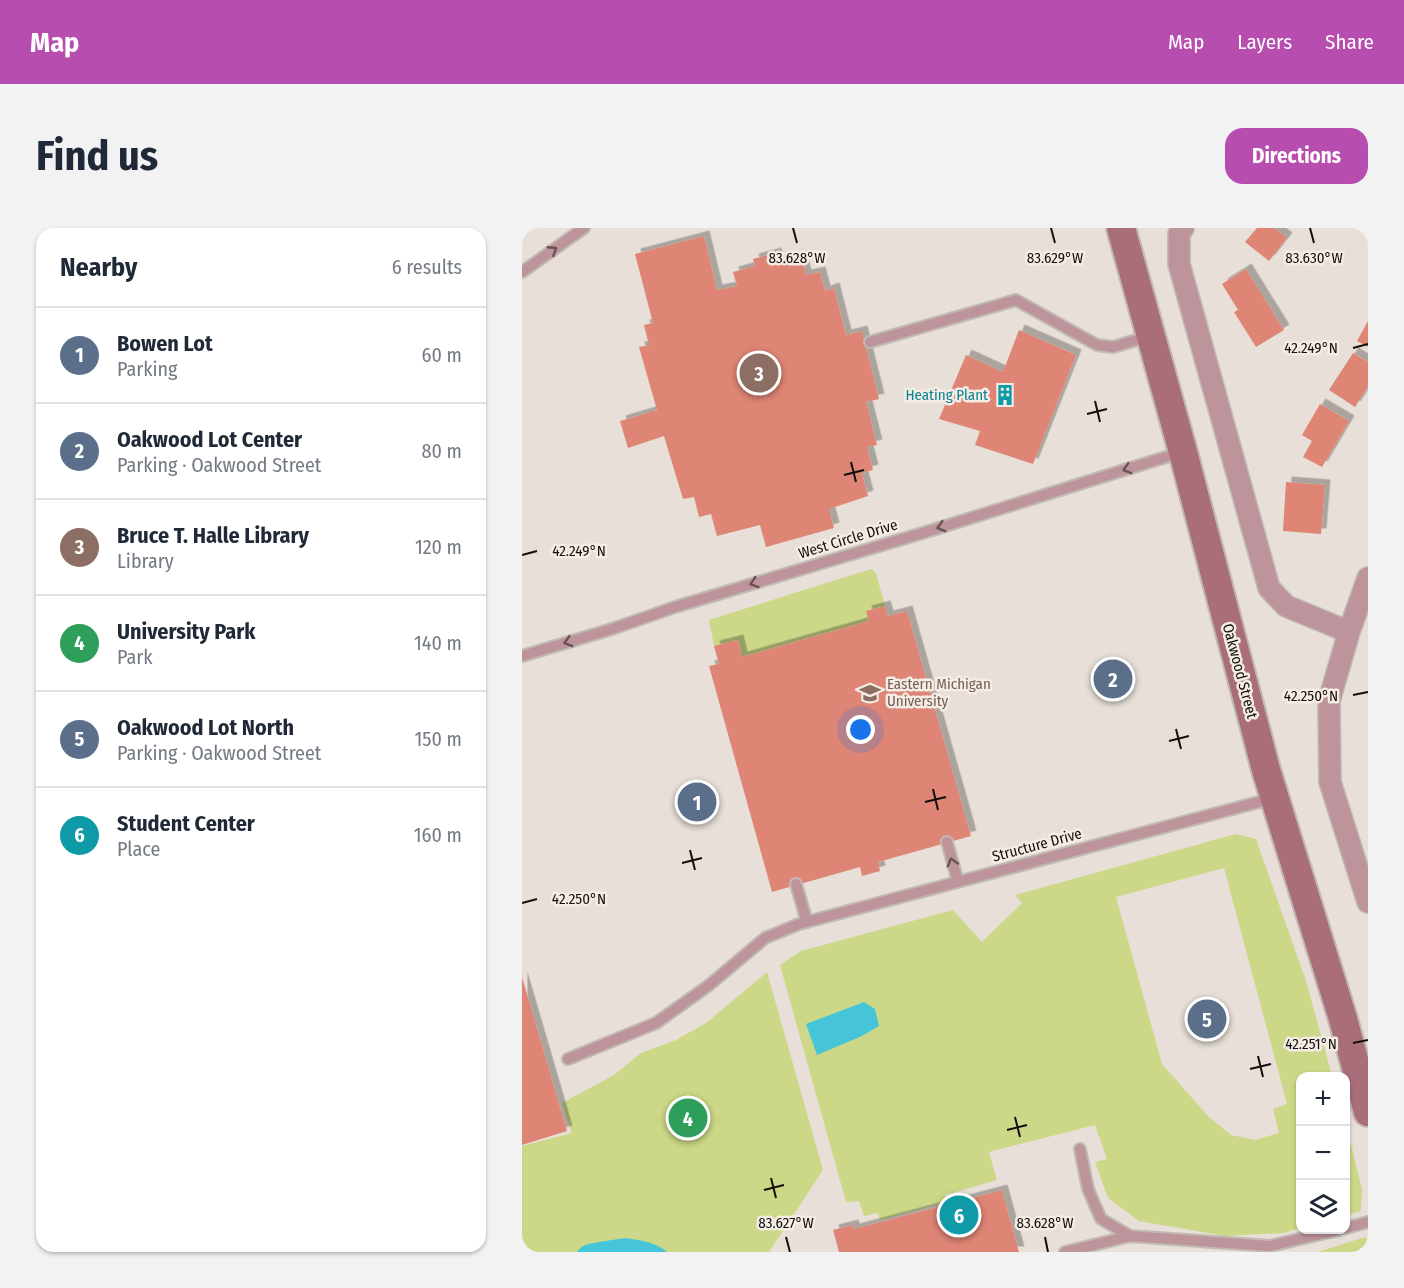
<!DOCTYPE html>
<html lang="en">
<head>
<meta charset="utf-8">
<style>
	body { margin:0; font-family:"Fira Sans Condensed",sans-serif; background:#f2f2f3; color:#1f2937 }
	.controls { position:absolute; right:18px; bottom:18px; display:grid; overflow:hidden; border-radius:12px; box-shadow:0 2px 4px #0004 }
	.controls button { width:54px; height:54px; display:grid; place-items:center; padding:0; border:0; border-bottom:2px solid #e0e1e3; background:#fff; color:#1f2937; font:30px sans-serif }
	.you { position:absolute; left:339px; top:502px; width:21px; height:21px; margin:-15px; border:4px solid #fff; border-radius:50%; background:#1a73e8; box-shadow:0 0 0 9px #1a73e833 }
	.badge { display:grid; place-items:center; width:39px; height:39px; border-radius:50%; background:#b64daf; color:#fff; font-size:20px; font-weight:700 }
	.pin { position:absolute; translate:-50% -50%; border:3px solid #fff; box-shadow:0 2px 6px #0006 }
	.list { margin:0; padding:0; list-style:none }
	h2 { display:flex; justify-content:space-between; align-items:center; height:78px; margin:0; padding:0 24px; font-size:26px }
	h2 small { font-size:20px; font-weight:400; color:#747a83 }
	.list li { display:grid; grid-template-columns:39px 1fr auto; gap:18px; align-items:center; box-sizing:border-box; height:96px; padding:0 24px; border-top:2px solid #e0e1e3 }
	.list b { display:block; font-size:22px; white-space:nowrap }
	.list p { margin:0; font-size:20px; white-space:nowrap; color:#747a83 }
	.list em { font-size:20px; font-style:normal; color:#747a83 }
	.icon { flex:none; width:33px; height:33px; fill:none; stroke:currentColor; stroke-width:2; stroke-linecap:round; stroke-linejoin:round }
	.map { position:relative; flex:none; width:846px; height:1024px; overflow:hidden; border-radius:18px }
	header { display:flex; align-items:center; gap:36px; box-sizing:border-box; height:84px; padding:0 30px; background:#b64daf; color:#fff }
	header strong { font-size:28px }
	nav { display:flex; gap:33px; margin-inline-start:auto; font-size:21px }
	.intro { display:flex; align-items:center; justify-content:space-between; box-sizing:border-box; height:144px; padding:0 36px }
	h1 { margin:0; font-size:42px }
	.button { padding:15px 27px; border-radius:18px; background:#b64daf; color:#fff; font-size:21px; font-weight:700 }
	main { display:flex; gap:36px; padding:0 36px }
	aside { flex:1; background:#fff; border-radius:18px; box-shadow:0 2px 4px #0004 }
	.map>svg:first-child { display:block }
	.green { fill:#ccd887; fill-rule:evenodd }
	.water { fill:#46c5d9 }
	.building { fill:#de8575; filter:url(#shadow) }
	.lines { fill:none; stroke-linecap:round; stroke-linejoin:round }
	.lane-casing { stroke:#c1bab3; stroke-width:14 }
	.street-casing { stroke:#c1bab3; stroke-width:24 }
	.secondary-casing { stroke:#c1bab3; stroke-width:32 }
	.lane { stroke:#bd949b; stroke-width:10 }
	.street { stroke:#bd949b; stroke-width:21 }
	.secondary { stroke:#aa6e7a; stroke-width:28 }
	.oneway { stroke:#685254 }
	.ticks { fill:none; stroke:#120f0d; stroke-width:2 }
	.labels { text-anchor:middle; stroke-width:5; stroke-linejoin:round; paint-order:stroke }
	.culture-label { font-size:15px; fill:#0d838f; stroke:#f4ece5; text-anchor:end }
	.street-label { font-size:15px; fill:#120f0d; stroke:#f4ece5 }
	.education-label { font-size:15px; fill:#785e54; stroke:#f4ece5; text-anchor:start }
	.ticks-label { font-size:15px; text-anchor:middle; fill:#120f0d; stroke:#f4ece5; stroke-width:5; stroke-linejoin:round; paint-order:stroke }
</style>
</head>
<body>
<header>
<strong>Map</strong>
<nav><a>Map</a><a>Layers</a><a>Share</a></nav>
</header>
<div class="intro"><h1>Find us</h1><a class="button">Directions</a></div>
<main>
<aside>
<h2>Nearby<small>6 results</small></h2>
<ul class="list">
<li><span class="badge" style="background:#5c6f8a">1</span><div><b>Bowen Lot</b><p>Parking</p></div><em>60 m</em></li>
<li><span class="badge" style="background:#5c6f8a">2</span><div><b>Oakwood Lot Center</b><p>Parking · Oakwood Street</p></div><em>80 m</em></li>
<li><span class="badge" style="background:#8d6e63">3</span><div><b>Bruce T. Halle Library</b><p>Library</p></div><em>120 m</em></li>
<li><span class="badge" style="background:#2e9e5b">4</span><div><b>University Park</b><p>Park</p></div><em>140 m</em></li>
<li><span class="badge" style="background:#5c6f8a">5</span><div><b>Oakwood Lot North</b><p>Parking · Oakwood Street</p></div><em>150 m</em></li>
<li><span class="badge" style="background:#0f9aa8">6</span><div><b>Student Center</b><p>Place</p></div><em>160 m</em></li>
</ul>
</aside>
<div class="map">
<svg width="846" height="1024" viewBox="0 0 846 1024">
	<defs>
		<filter id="shadow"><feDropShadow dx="5.5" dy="-5.5" stdDeviation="0" flood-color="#0004"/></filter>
	</defs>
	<rect width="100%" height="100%" fill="#e7dfd8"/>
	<path class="green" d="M349 341 354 345 363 378 345 383 347 393 220 429 216 412 192 418 187 392Z
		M714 606 734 611 785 756 810 848H778V1000L762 1005 703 1008 617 993 586 970 573 934 585 931 573 897 467 924 475 952 423 967 424 974 358 992 356 985 342 988 337 973 324 974 258 737 279 723 431 682 460 714 500 675 493 667ZM702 640 765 876 751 881 757 905 733 912 709 907 686 888 640 836 594 669Z
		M245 744 301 942 247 1024H0V918L50 905 40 875 92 847 119 825 154 812 184 795Z
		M824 897 840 961 839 983 824 987Z
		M843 1009 846 1011V1024H796Z"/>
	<path class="water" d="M342 774 353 781 357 798 340 808 295 827 284 796Z
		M103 1010C118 1012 134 1014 145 1024H55C61 1015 68 1016 77 1014 86 1013 94 1011 103 1010Z"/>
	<path class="building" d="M735 0H752L765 10 747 33 723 14Z
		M182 8 195 62 215 58 211 44 233 38 231 31 254 25 256 33 279 28 284 47 298 44 303 63 312 60 324 107 340 103 357 171 344 174 355 217 345 219 351 242 340 245 346 268 307 281 312 300 244 319 238 297 195 308 189 286 177 289 172 269 161 271 142 208 106 220 98 193 135 182 117 119 127 117 122 97 131 95 113 26Z
		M724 41 762 102 734 119 712 84 716 82 700 56Z
		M846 93V119L835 113Z
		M497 102 554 127 511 236 453 217 458 203 417 191 444 127 481 144Z
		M831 125 846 134V158L833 179 807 162Z
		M798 176 827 193 800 239 781 229 790 213 780 207Z
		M764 254 803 257 799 306 761 303Z
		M363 378 366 388 385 383 449 608 356 634 358 643 340 648 338 639 250 664 187 438 197 436 192 418 216 412 220 429 347 393 344 383Z
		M0 749 45 903 0 917Z
		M480 962 497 1024H317L311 1002 331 997 332 1001Z"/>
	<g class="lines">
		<defs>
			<path id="lane" d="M0 44 62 0
				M348 114 494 72 575 117 591 119 628 108
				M0 428 90 401 153 379 404 304 660 224
				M425 614 436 654
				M274 656 285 694
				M46 831 134 795 186 758 243 710 277 696 752 570
				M558 921 566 961 579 991 608 1008
				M824 1000 846 994
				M543 1024 608 1008 748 1018 816 1002"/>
			<path id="street" d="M661 0 657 6V36L747 360 764 378 827 404
				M846 350 827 404 807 473 808 554 846 674"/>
			<path id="secondary" d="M599 0 661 224 744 542 821 791 846 884"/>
		</defs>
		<use href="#lane" class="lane-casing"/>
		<use href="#street" class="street-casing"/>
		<use href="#secondary" class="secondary-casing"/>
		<use href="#lane" class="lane"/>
		<use href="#street" class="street"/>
		<use href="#secondary" class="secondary"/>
	</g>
	<defs><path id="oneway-chevron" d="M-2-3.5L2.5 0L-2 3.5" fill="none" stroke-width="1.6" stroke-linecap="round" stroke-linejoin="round" transform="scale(1.5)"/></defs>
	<g class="oneway">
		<use href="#oneway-chevron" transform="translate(31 22) rotate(-33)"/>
		<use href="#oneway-chevron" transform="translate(605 241) rotate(163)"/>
		<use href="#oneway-chevron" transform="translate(419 299) rotate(163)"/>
		<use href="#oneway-chevron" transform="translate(232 355) rotate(163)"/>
		<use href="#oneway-chevron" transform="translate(46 414) rotate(164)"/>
		<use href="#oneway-chevron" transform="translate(430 634) rotate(-106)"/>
	</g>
	<path class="ticks" d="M271 0 275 15M529 0 533 15M788 0 792 15M831 120 846 116M573 173 578 194M565 186 585 181M329 234 334 254M322 247 342 242M0 327 15 323M831 467 846 464M654 501 659 521M647 513 667 508M411 561 416 582M403 574 424 569M168 622 173 642M160 635 180 630M0 675 15 671M831 815 846 812M736 828 741 849M728 841 749 836M493 889 498 909M485 902 505 897M249 950 254 970M242 962 262 957M264 1009 268 1024M523 1009 526 1024"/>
	<defs>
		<symbol id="building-bare" viewBox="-9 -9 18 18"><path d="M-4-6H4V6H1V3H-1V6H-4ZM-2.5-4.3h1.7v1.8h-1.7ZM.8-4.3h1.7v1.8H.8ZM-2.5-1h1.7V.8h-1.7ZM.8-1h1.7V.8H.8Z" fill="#0f9aa8" stroke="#f4ece5" stroke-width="2.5" paint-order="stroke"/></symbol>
		<symbol id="university-bare" viewBox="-9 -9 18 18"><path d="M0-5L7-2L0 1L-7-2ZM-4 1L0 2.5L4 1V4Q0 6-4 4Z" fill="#8d6e63" stroke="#f4ece5" stroke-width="2.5" paint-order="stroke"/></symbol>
	</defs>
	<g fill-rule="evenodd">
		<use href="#building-bare" x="468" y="152" width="30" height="30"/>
		<use href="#university-bare" x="333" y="450" width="30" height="30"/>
	</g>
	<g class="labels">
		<g class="culture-label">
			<text x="466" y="172">Heating Plant</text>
		</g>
		<g class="street-label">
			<text transform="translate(326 311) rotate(-17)" y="5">West Circle Drive</text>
			<text transform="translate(718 443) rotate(75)" y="5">Oakwood Street</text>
			<text transform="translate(515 617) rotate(-15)" y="5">Structure Drive</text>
		</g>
		<g class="education-label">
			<text x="365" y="461">Eastern Michigan<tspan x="365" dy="17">University</tspan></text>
		</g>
	</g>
	<g class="ticks-label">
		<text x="792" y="35">83.630°W</text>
		<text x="275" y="35">83.628°W</text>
		<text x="533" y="35">83.629°W</text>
		<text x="789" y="125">42.249°N</text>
		<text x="57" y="328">42.249°N</text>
		<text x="789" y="473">42.250°N</text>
		<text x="57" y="676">42.250°N</text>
		<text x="789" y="821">42.251°N</text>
		<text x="264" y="1000">83.627°W</text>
		<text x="523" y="1000">83.628°W</text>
	</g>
</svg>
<div class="controls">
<button>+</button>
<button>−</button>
<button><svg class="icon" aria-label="layers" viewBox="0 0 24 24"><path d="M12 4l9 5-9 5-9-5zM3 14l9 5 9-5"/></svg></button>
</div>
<div class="you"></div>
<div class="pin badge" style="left:175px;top:574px;background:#5c6f8a">1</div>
<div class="pin badge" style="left:591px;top:451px;background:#5c6f8a">2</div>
<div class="pin badge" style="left:237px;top:145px;background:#8d6e63">3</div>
<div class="pin badge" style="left:166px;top:890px;background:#2e9e5b">4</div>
<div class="pin badge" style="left:685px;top:791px;background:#5c6f8a">5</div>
<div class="pin badge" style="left:437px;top:987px;background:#0f9aa8">6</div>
</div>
</main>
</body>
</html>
